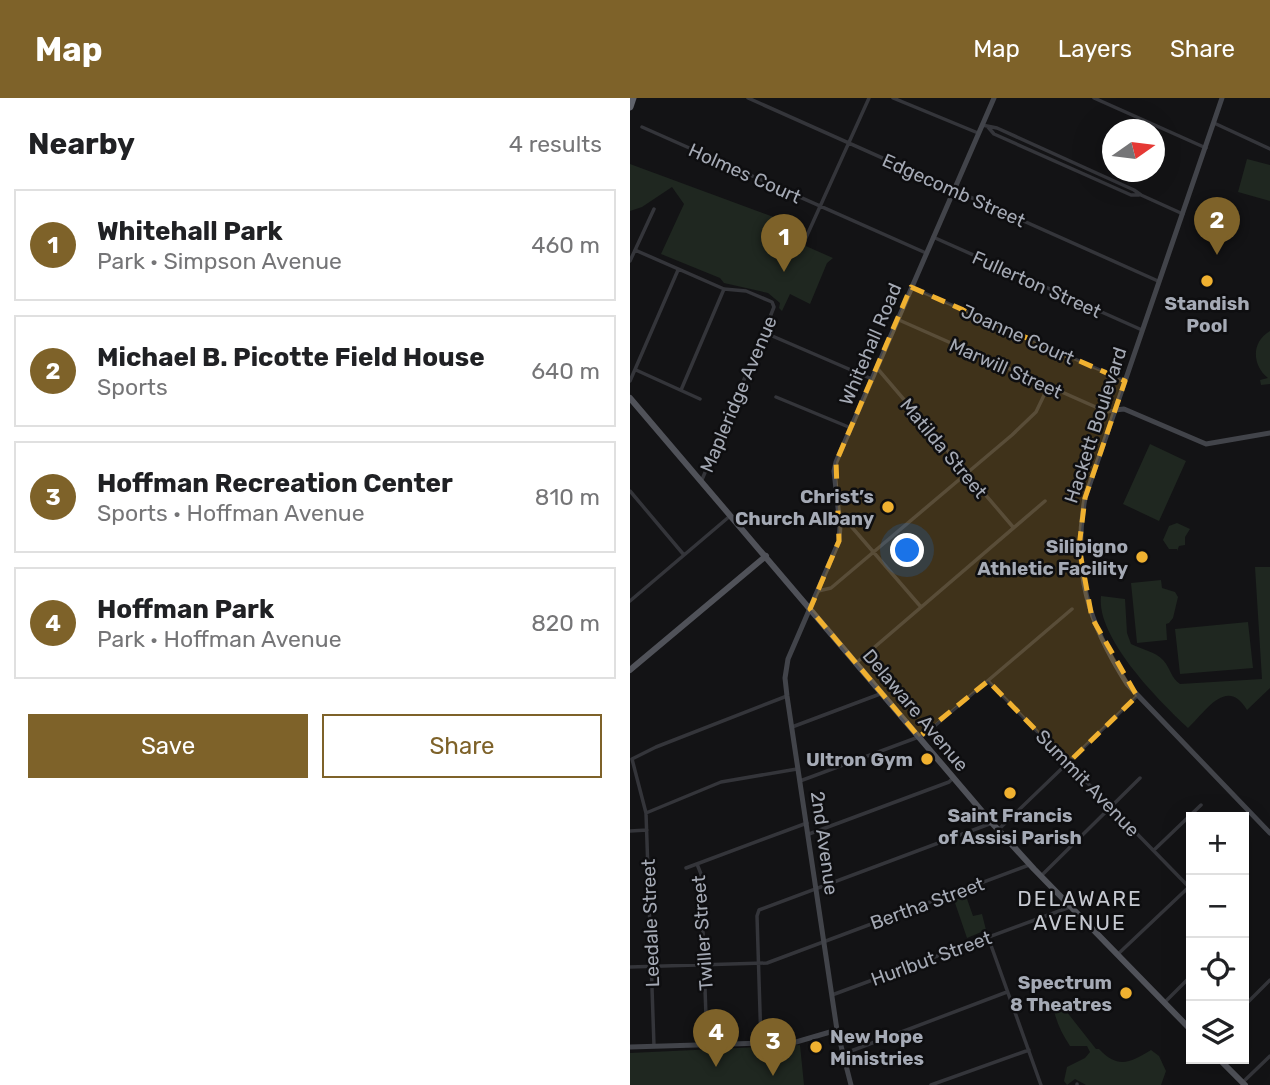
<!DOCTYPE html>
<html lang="en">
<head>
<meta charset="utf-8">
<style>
	body { margin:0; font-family:Rubik,sans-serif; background:#f6f6f6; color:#202124 }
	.controls { position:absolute; right:21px; bottom:21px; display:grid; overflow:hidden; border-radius:0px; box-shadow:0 7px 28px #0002 }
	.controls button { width:63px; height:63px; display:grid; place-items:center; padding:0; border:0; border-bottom:2px solid #e0e0e0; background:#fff; color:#202124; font:35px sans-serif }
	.compass { position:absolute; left:472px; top:21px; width:63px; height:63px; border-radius:50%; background:#fff; box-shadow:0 7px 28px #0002; rotate:76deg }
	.you { position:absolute; left:278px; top:453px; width:24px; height:24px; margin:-18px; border:5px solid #fff; border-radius:50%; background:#1a73e8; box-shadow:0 0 0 10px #1a73e833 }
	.badge { display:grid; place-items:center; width:46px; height:46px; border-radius:50%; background:#7e6229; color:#fff; font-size:23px; font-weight:700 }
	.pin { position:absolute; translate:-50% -58px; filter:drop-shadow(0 2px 4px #0008) }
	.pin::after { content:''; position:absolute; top:37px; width:24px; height:21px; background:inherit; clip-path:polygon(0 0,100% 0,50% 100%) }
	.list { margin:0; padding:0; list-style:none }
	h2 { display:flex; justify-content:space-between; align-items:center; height:91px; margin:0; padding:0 28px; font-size:30px }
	h2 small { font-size:23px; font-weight:400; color:#757577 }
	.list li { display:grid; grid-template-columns:46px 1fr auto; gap:21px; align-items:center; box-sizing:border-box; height:112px; margin:0 14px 14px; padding:0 14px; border:2px solid #e0e0e0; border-radius:0px }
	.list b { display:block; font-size:26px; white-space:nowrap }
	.list p { margin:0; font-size:23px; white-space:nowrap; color:#757577 }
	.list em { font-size:23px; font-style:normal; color:#757577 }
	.actions { display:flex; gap:14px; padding:21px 28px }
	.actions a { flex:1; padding:16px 0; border:2px solid #7e6229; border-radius:0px; text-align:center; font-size:24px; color:#7e6229 }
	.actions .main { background:#7e6229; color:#fff }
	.icon { flex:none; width:38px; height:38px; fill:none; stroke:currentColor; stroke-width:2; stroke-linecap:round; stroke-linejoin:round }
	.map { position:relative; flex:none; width:640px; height:987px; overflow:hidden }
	header { display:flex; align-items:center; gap:42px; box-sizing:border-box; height:98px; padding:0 35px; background:#7e6229; color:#fff }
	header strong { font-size:33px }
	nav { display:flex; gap:38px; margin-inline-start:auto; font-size:24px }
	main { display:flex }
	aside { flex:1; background:#fff }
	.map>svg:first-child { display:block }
	.green { fill:#1f2720 }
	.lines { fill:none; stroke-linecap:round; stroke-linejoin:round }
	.street { stroke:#34353a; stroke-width:3.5 }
	.secondary { stroke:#42444a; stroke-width:5 }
	.primary { stroke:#505259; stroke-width:6 }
	.highway { stroke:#60636b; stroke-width:7 }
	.marked { fill:#f0b130; fill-opacity:0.2; stroke:#f0b130; stroke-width:5; stroke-dasharray:14 9; stroke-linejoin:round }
	.poi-dot { fill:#f0b130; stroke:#0e0e10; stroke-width:2.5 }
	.labels { text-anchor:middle; stroke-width:5; stroke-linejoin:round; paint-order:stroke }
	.street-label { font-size:19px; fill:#a5aab5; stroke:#0e0e10 }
	.poi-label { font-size:19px; font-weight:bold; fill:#a5aab5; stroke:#0e0e10; text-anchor:end }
	.neighbourhood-label { font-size:21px; letter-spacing:2px; fill:#c6c9d1; stroke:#0e0e10 }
</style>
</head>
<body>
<header>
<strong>Map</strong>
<nav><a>Map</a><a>Layers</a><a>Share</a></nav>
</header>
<main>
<aside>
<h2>Nearby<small>4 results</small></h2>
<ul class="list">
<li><span class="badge">1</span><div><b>Whitehall Park</b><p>Park · Simpson Avenue</p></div><em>460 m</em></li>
<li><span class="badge">2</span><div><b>Michael B. Picotte Field House</b><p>Sports</p></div><em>640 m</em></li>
<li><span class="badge">3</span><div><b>Hoffman Recreation Center</b><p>Sports · Hoffman Avenue</p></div><em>810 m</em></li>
<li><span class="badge">4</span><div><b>Hoffman Park</b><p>Park · Hoffman Avenue</p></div><em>820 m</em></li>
</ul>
<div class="actions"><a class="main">Save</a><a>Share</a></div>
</aside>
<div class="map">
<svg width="640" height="987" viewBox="0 0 640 987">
	<rect width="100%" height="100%" fill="#131315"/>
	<path class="green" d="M617 61 640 67V103L608 94Z
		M0 66 149 121 144 134 203 160 197 165 180 206 160 196 152 213 149 210 150 205 138 195 94 185 90 180 31 156 54 106 42 89 12 109 0 113Z
		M640 233V286L631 287 630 282 638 280C622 267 621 244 640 233Z
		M520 346 556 363 529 423 493 406Z
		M547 425 560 431 555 439V447L549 448 547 453V451H539L533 442 539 428Z
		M625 469H640V590L617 612C597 578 576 613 558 630 529 603 466 540 471 498L495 501 497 535 501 546C511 551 526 554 533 562 541 571 541 580 550 586L632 581Z
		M531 482 532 490 545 494 548 499 543 520 539 525 536 526 537 542 507 545 501 485Z
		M618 524 623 570 550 576 545 531Z
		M336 798 343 818 352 816 356 832 337 840 324 802Z
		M422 901 426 905 429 904 466 951H469C488 971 500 965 521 952L529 958 536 973 531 987H456L445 981 437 987 434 983 437 969 455 960 460 954 457 948H440C430 933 424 919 422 901Z
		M170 947 174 987H0V955Z"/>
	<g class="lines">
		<path class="street" d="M118 0 528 183
			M263 0 348 35
			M464 0 576 50
			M584 25 640 51
			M352 27 367 30 504 92 511 97 553 116
			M12 29 296 155
			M358 29 364 36 501 97H509
			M303 139 512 232
			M174 144 239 0
			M5 152 94 191 116 193 142 204 144 209 134 234 71 384
			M0 163 24 111
			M283 190 495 283
			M269 222 477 314 485 312
			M140 237 242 281
			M247 270 383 429
			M6 272 70 301
			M0 283 48 172
			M51 292 94 191
			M146 299 221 330
			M0 393 54 457
			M210 419 220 427 291 509
			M188 493 201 490 382 337 406 314 418 289
			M0 503 100 418
			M226 565 415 403
			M358 583 558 788
			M162 629 250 596
			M170 683 294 637 442 511
			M16 715 91 684 167 671
			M368 732 507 598
			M0 733 17 732
			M179 736 319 684 323 680
			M524 752 571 707
			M67 766 71 776 77 947
			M56 770 177 725
			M412 777 510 680
			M358 839 411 987
			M487 857 561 787
			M0 869 137 865 399 767
			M202 897 440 809
			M535 904 561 878
			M614 908 640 882
			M131 945 127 818 129 812 362 725
			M24 948 16 715 2 661 26 649 157 598
			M213 956 377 894
			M612 985 640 958
			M301 987 399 952
			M447 987V986"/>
		<path class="secondary" d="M592 0 455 400C442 473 458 525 497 586L640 735
			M485 312 494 311 576 346 640 335
			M0 949 166 944 207 932
			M221 987 207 932 157 598 155 580 158 561 209 443 210 428 204 373 206 364 364 0"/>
		<path class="primary" d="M0 300 362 725 404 771 561 932
			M0 572 136 458
			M589 961 615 987"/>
		<path class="highway" d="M0 9 3 0"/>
	</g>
	<path class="marked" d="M281 189 495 283 455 400 449 449 462 520 507 598 438 665 358 583 289 639 180 511 209 443 206 364Z"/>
	<g class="poi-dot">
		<circle cx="577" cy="183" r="7"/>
		<circle cx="258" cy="409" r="7"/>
		<circle cx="512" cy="459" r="7"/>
		<circle cx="297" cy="661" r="7"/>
		<circle cx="380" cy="695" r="7"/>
		<circle cx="496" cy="895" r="7"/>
		<circle cx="186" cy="949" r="7"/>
	</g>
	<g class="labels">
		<g class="street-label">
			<text transform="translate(115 75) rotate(24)" y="7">Holmes Court</text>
			<text transform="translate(324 92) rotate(24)" y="7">Edgecomb Street</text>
			<text transform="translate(407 186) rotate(24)" y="7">Fullerton Street</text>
			<text transform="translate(388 236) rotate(24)" y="7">Joanne Court</text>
			<text transform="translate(240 246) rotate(-67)" y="7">Whitehall Road</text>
			<text transform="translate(376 270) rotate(24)" y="7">Marwill Street</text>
			<text transform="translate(108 296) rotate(-67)" y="7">Mapleridge Avenue</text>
			<text transform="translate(465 327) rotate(-72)" y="7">Hackett Boulevard</text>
			<text transform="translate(314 350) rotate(50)" y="7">Matilda Street</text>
			<text transform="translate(286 612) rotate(50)" y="7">Delaware Avenue</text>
			<text transform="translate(458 685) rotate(46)" y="7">Summit Avenue</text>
			<text transform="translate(195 745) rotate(82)" y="7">2nd Avenue</text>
			<text transform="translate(297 805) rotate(-20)" y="7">Bertha Street</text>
			<text transform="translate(20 825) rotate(-92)" y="7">Leedale Street</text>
			<text transform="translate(72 835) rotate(-94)" y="7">Twiller Street</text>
			<text transform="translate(301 860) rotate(-20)" y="7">Hurlbut Street</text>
		</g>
		<g class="poi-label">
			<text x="577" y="212" text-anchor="middle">Standish<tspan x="577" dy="22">Pool</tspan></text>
			<text x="244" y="405">Christ’s<tspan x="244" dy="22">Church Albany</tspan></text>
			<text x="498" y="455">Silipigno<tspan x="498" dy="22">Athletic Facility</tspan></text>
			<text x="283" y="668">Ultron Gym</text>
			<text x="380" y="724" text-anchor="middle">Saint Francis<tspan x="380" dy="22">of Assisi Parish</tspan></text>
			<text x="482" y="891">Spectrum<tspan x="482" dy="22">8 Theatres</tspan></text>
			<text x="200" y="945" text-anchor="start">New Hope<tspan x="200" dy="22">Ministries</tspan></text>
		</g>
		<g class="neighbourhood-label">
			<text x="450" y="808">DELAWARE<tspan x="450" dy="24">AVENUE</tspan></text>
		</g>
	</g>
</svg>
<div class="controls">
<button>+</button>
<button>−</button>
<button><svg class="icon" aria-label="locate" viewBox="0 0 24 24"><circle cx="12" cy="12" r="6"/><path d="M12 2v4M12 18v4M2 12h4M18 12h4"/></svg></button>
<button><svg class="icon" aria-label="layers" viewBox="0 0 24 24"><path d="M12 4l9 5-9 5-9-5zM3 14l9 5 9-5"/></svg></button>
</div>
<svg class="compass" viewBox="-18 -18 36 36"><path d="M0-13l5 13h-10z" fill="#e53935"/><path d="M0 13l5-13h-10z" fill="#757577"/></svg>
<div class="you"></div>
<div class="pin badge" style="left:154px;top:174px">1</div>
<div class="pin badge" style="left:587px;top:157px">2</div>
<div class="pin badge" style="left:143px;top:978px">3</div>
<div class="pin badge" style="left:86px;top:969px">4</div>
</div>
</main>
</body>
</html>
